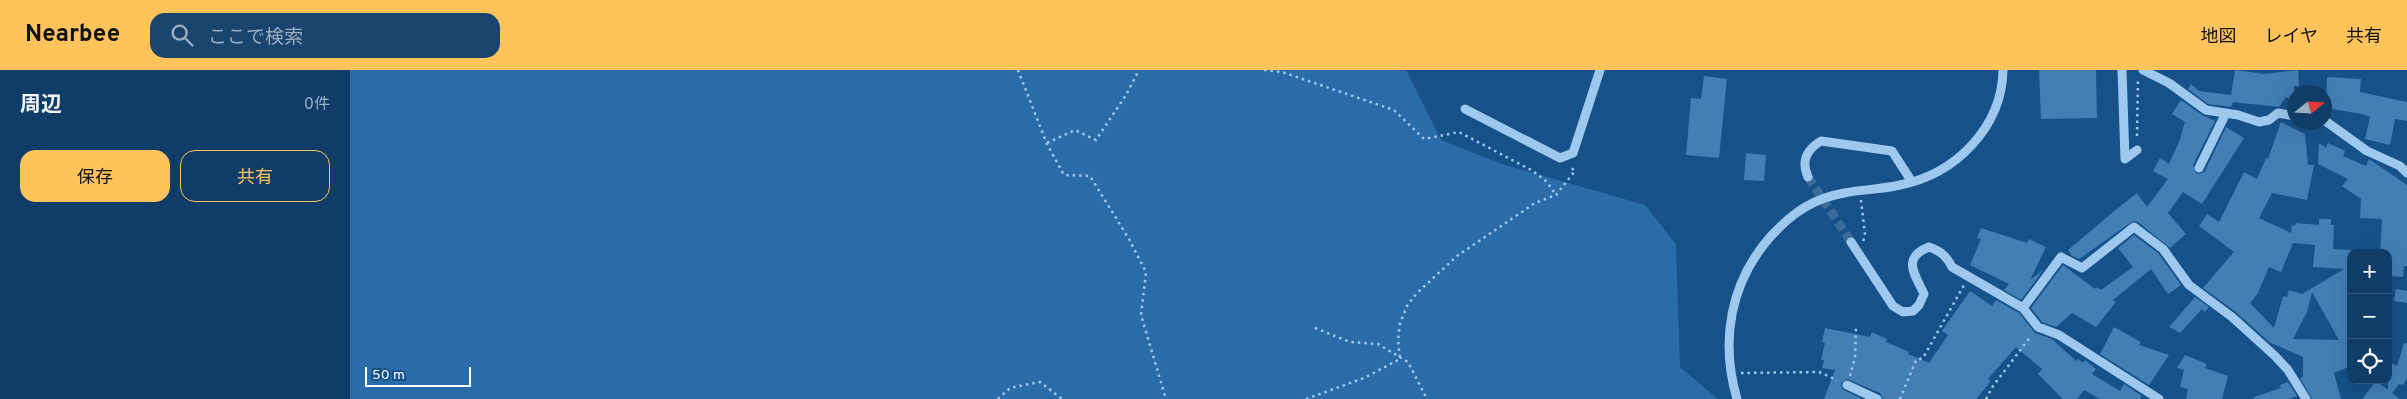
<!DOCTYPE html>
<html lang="ja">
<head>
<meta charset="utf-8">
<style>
	body { margin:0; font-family:Overpass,"Noto Sans JP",sans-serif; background:#19446d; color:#f1f3f6 }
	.controls { position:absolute; right:15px; bottom:15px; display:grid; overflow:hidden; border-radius:10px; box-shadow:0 5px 20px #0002 }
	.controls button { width:45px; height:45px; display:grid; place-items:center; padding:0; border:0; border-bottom:1px solid #30567b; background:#103d67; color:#f1f3f6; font:25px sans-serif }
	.compass { position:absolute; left:1937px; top:15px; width:45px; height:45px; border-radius:50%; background:#103d67; box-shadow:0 5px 20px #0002; rotate:72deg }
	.scale { position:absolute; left:15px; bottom:12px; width:106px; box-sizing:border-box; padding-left:5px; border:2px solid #fff; border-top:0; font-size:14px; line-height:18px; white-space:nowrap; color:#fff; -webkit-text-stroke:4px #165189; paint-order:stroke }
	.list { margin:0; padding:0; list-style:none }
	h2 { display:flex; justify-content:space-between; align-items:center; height:65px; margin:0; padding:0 20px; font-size:21px }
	h2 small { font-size:16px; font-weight:400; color:#9caec0 }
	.actions { display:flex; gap:10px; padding:15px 20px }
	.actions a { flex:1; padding:11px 0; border:1px solid #ffc35b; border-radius:15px; text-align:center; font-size:18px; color:#ffc35b }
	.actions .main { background:#ffc35b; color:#111 }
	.icon { flex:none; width:28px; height:28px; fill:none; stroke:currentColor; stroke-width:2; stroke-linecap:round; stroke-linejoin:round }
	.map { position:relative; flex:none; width:2057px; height:329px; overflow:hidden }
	header { display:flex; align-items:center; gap:30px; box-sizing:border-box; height:70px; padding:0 25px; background:#ffc35b; color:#111 }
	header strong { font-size:24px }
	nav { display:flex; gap:28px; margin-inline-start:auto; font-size:18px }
	.search { width:350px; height:45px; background:#19446d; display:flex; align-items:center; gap:12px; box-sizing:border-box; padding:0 18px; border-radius:15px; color:#9caec0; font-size:19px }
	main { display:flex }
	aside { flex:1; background:#103d67 }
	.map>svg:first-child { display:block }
	.green { fill:#296ca8 }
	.building { fill:#437eb4; fill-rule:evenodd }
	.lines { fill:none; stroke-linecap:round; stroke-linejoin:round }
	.minor-tunnel { stroke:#396b9b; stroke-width:9; stroke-dasharray:9 4.5; stroke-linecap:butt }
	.path { stroke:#9ec8ee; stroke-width:2.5; stroke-dasharray:2.5 4; stroke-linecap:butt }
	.minor { stroke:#9ec8ee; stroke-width:9 }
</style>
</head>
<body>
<header>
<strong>Nearbee</strong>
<div class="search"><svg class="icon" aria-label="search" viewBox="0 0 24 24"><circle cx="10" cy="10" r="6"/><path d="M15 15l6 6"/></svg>ここで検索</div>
<nav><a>地図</a><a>レイヤ</a><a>共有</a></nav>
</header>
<main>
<aside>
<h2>周辺<small>0件</small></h2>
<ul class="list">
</ul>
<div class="actions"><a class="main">保存</a><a>共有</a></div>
</aside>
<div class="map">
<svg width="2057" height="329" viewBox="0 0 2057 329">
	<rect width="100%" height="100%" fill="#165189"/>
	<path class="green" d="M0 0H1056L1091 70 1152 94 1295 135 1326 174 1330 297 1368 329H0Z"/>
	<path class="building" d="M1689 0H1746L1747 48 1691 49Z
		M1885 0 1915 4 1948 0 1949 16H1944V32L1936 27 1929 37 1883 32 1881 37 1858 34 1838 19 1841 14 1849 21 1881 25Z
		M1354 6 1377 9 1369 88 1336 85 1341 28 1351 29Z
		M1977 7 2011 9 2010 22 2057 32V51L2045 49 2040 75 2015 69 2020 47 2012 44 1976 38Z
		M1831 30 1852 45 1865 51 1843 95 1846 103 1850 104 1855 101 1876 57 1894 68 1852 134 1833 122 1818 143 1836 164 1820 178 1788 152 1783 151 1729 189 1722 186 1718 180 1768 138 1787 123 1797 137 1818 109 1803 101 1810 88 1819 94 1829 72 1835 52 1822 44Z
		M1931 52 1955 64 1958 95H1964L1957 130 1922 123 1909 148 1941 163 1942 155 1945 156 1946 153 1969 155V149H1981V155H1984L1983 179 2001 180V296L1984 303 1991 329H1962L1950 308 1953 307V287L1919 272 1886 242 1853 218 1884 182 1849 156 1857 144 1869 152 1894 102 1907 109 1916 88 1918 89ZM1943 173 1965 175 1963 197 1994 199 1952 224 1939 220 1937 227 1933 226 1924 258 1900 233 1908 223 1919 197 1931 202ZM1962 222 1989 270 1943 269 1957 242Z
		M1969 73 1976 78 1978 73 1995 81 1993 86 2016 96 2019 89 2057 115V196H2054L2053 207 2038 206V183H2030L2032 149 2010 148 2011 129 1992 116 1998 109 1968 94Z
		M1396 83 1416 85 1414 111 1394 110Z
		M1631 158 1677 173 1679 169 1696 177 1680 210 1694 199 1671 230 1654 220 1659 214 1620 195 1631 169 1627 168Z
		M1784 165 1808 183 1831 215 1818 224 1801 199 1763 230 1766 232 1746 257 1722 243 1706 257 1692 252 1681 238 1713 195 1745 219 1746 217 1751 220 1783 197 1768 178Z
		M2046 219 2057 221V233L2044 231Z
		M1620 221 1642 236 1646 230 1669 243 1685 263 1702 269 1726 291 1728 289 1733 293 1735 290 1746 299 1742 304 1770 321 1774 314 1792 326 1790 329H1750L1734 320 1727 329H1713L1688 304 1692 299 1666 277 1638 309 1641 311 1626 329H1533L1530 323 1497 309 1491 313 1492 319 1512 329H1474L1485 300 1472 298 1474 290H1471L1475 273 1472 272 1475 258 1520 267 1522 262 1537 269 1536 272 1559 282 1558 284 1579 293 1598 265 1592 261Z
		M1845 227 1859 237 1855 242 1852 239 1830 263 1819 257Z
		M1764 257 1791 272 1789 275 1819 285 1799 315 1750 284Z
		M2054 273H2057V308L2053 315 2049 314 2042 323 2050 329H2012L2026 311 2038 320V291L2047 296Z
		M1835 285 1857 294 1855 298 1878 306 1872 329H1836L1838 319 1830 317 1834 300 1827 298Z
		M1938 312 1947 326 1938 329H1904V327L1931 318 1930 315Z"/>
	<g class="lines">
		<path class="minor-tunnel" d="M1458 107 1501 172"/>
		<path class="path" d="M668 0 697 74 714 105 740 106 779 169 796 202 791 245 816 329
			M914 0 932 2 1044 40 1074 69 1109 62 1183 101 1197 112 1206 125
			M1787 66 1788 9
			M697 73 725 60 746 70 776 25 789 0
			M1511 130 1515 165 1513 172
			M965 258 1000 272 1028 274 1058 292 1077 329
			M1391 303 1469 302 1487 310
			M1500 306 1505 288 1506 257
			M648 329 660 318 690 312 712 329
			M956 329 1014 308 1050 289 1048 270 1050 253 1057 236 1066 224 1107 186 1185 133 1206 125 1225 101 1219 96
			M1550 329 1566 290 1573 288 1614 215
			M1636 329 1643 316 1681 266"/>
		<path class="minor" d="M1772 0 1775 89 1787 80
			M1793 0 1819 13 1856 40 1888 45 1909 52 1919 50 1928 43 1944 46
			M1115 39 1210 88 1223 83 1250 0
			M1974 50 2017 81 2050 96 2057 103
			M1849 98 1876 43
			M1458 107C1451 91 1456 80 1471 71L1542 81 1562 112
			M1501 172 1543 236 1553 242 1563 241 1569 235 1574 224C1565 204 1551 188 1579 177 1591 181 1597 187 1602 197L1673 238 1688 257 1709 265 1809 329
			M1673 238 1711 187 1732 198 1784 157 1813 179 1839 215 1882 247 1925 286 1938 300 1956 329
			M1497 315 1527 329
			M1387 329C1370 271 1380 212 1421 166 1436 150 1451 137 1472 129 1498 119 1524 121 1550 115 1606 104 1652 57 1653 0"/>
	</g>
</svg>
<div class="controls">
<button>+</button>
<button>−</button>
<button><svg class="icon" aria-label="locate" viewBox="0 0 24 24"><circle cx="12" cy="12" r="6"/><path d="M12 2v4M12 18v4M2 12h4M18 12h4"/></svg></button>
</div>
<svg class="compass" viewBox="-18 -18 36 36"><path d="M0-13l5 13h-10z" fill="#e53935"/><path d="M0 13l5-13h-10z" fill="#9caec0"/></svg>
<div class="scale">50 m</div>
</div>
</main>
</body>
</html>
